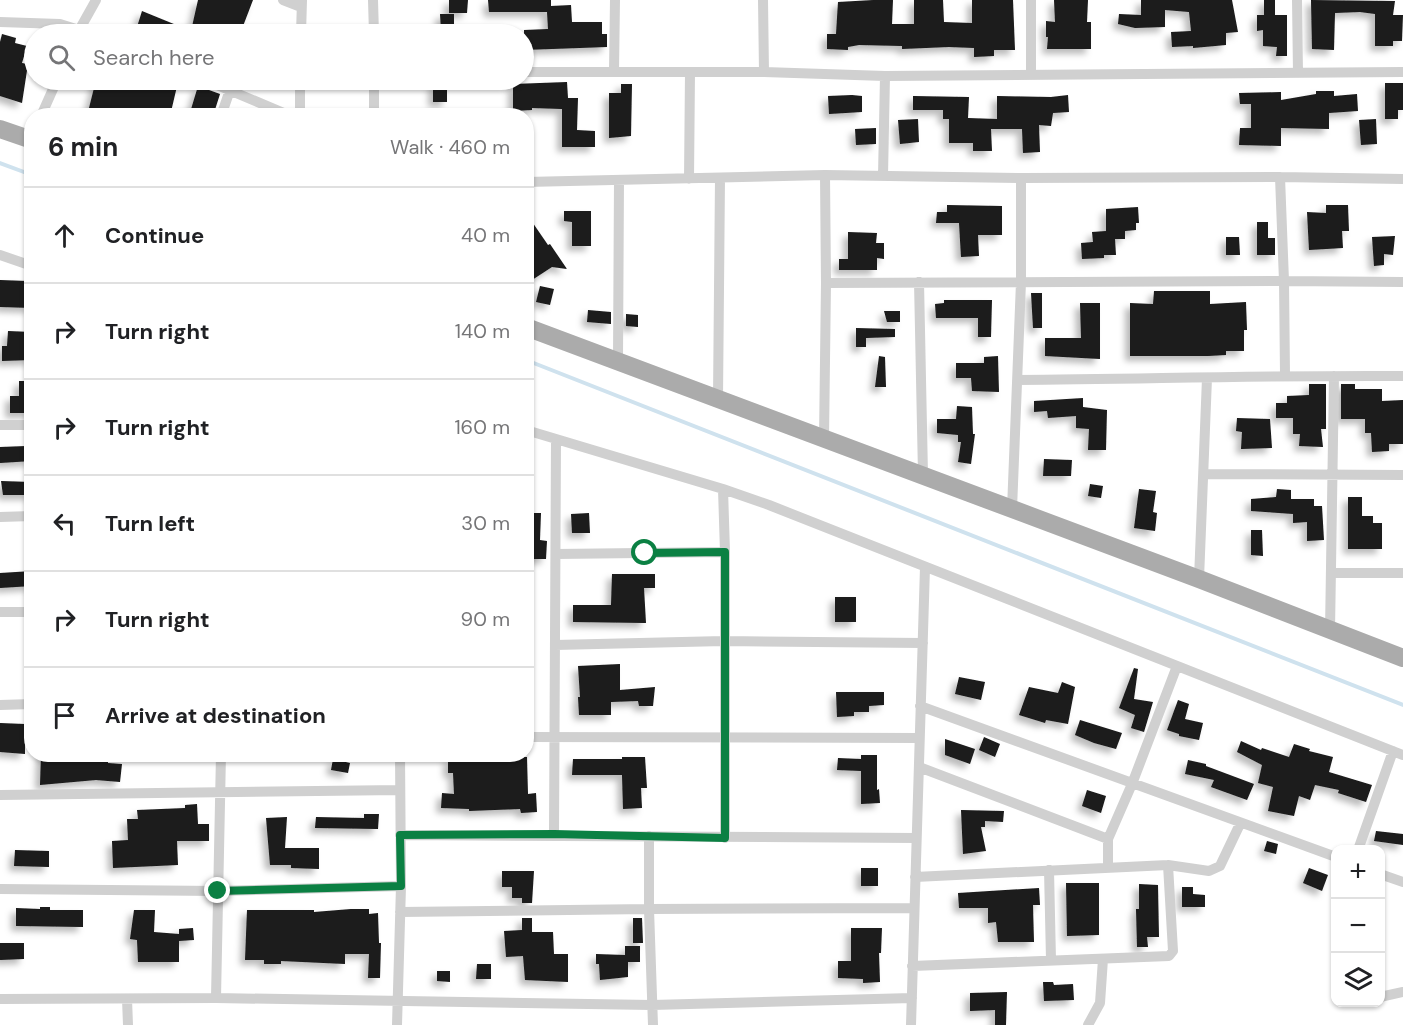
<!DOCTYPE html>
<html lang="en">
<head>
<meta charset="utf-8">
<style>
	body { margin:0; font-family:"DM Sans",sans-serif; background:#f6f6f6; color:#202124 }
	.controls { position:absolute; right:18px; bottom:18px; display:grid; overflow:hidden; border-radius:12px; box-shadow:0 2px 4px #0004 }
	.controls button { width:54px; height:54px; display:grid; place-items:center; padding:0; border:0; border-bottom:2px solid #e0e0e0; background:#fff; color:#202124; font:30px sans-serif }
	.stop { position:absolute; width:18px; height:18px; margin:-14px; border:4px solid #0b8043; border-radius:50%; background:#fff }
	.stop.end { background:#0b8043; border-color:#fff; box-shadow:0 2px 6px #0008 }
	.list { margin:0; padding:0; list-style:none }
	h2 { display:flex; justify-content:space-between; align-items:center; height:78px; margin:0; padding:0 24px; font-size:26px }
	h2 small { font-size:20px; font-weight:400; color:#757577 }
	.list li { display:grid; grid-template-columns:39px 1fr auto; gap:18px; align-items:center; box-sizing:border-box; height:96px; padding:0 24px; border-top:2px solid #e0e0e0 }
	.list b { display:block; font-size:22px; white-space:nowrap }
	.list em { font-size:20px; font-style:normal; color:#757577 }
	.icon { flex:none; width:33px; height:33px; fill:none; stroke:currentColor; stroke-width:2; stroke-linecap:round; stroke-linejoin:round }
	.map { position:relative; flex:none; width:1403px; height:1025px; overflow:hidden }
	.search { position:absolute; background:#fff; box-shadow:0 2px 4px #0004; left:24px; top:24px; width:510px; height:66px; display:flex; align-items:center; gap:15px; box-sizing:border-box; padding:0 21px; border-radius:33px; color:#757577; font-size:22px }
	.panel { position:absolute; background:#fff; box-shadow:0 2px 4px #0004; left:24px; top:108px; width:510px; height:654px; border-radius:24px }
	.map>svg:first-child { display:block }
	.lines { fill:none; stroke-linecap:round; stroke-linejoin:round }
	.stream { stroke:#cfe2ee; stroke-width:4 }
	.building { fill:#1a1a1a; filter:url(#shadow) }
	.street { stroke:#d0d0d0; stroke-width:10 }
	.primary { stroke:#ababab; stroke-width:18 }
	.route { stroke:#0b8043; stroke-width:8 }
</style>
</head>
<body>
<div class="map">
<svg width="1403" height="1025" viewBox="0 0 1403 1025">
	<defs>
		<filter id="shadow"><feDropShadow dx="-5" dy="5" stdDeviation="3" flood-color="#0004"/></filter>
	</defs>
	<rect width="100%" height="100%" fill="#fff"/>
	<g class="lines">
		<path class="stream" d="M0 163 32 175
			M526 360 1403 705"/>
	</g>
	<path class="building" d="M198 0H253L240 34H157L137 27 142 11 191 31Z
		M449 0H468L467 13H449Z
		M488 0H551V6L571 5 572 22H602V34H607V47L524 50V30L548 29 547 12H489Z
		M873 0H893L892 24H914V0H943L944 22 972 23V0H1013L1015 50H994V56L974 57V48L949 47 902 49V46L859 45 848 47V50L827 49V34H836L838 2Z
		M1054 0H1088L1087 22H1091V49H1047L1048 37H1046V21L1055 22Z
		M1141 0H1232L1238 32 1226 33V45L1193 48V46L1172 47 1171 32 1191 31 1189 12 1165 10V27L1135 28 1118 24 1119 14 1141 15Z
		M1264 0H1275V15H1287V56H1276L1277 47 1263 46V30L1257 31V15H1264Z
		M1311 0 1395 1 1393 15H1403L1402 41H1393V46H1375V14L1360 12 1335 13 1334 50 1312 49Z
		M440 14H454V30L441 31Z
		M2 34 16 38 15 43 27 46 22 63 28 64 22 103 0 96V42Z
		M96 80H168L178 82 170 116 150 112V116H87Z
		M567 82 568 98H578L577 130 595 131V147H562V109L532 108V110L513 111V84Z
		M447 83V102H433V84Z
		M1385 83H1403V110H1398V119H1385Z
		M621 84H632L631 136 609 138V93H621Z
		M198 86 220 94 213 116H189Z
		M1316 91H1334V96L1357 94 1358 111 1329 113V129L1281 128V146L1239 145 1240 128H1251V104H1240L1239 93 1281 92V100L1316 94Z
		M852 95 862 96V112L829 114 828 96Z
		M1068 95 1069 112 1053 113 1051 126 1039 125 1040 152 1023 153 1022 129H991L992 151H973V143H949V119H943V110H913V96L969 97 968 118 997 119V96L1051 97Z
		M918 119 919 142 900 144 898 120Z
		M1376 119 1377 144 1361 145 1359 120Z
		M876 128V144L856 145 855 129Z
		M947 205 1002 206V235H978L979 256 961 257 959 223H936L937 212H947Z
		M1326 205H1348L1349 231H1342L1343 248 1309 250 1307 212 1326 213Z
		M1138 207 1139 223H1136V230L1125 231V239H1115L1116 255H1104V258L1082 259 1081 243 1093 242 1092 232 1106 231V209Z
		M564 211H591V246H572V222L564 221Z
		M526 213 548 245 550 244 567 269 552 267 532 280 526 272Z
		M1257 222H1268V238H1275V255H1257Z
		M848 232 877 233 876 243H884V259L877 258V270H839V259H848Z
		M1395 236 1393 255 1384 254V265L1374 266 1372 237Z
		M1226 237H1239L1240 255H1226Z
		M0 280 28 281 27 296H32V308L0 307Z
		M540 286 554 289 550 305 536 302Z
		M1154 291H1210V304L1246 302 1247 330H1244V351H1226V355L1208 356H1130V303L1153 304Z
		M1031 293H1042V328H1033Z
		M944 300H992L991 337H978V318H936L935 304 944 303Z
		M1080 303H1100V359L1045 356V338H1081Z
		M588 310 611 312V324L587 322Z
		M884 311H900V322H887Z
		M626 314 638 315V327L626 326Z
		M856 328 895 329V337L866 338V347H856Z
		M8 331 32 332V360L2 361V346H7Z
		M879 356 885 357 886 387H875Z
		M998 356 999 392 972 391 971 378H956V363H984V357Z
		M19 381H29L32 413H10V396H19Z
		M1309 384H1326V429H1321L1323 447 1299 446 1300 434H1293V418H1276V403H1287V396L1309 395Z
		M1341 384H1355V389H1382V401L1403 400V444H1389V451L1372 452 1371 433H1365V419H1341Z
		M1083 398V407L1107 410 1106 450H1088L1089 429 1076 428V416L1048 418 1047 411 1034 412V401Z
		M957 406 972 407 973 434H975L971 464 958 462 961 442H958V435L937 433V419H956Z
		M1237 418 1270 419 1272 448 1241 449 1242 432 1236 431Z
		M26 446V448L32 447V461L0 463V447Z
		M1044 459 1072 460 1071 476H1043Z
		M1 481 32 482V495H3Z
		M1090 484 1103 486 1101 498 1088 496Z
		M1139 489 1156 491 1153 512 1157 513 1155 531 1134 528Z
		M1277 489 1291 490V499H1314V506H1322L1324 540 1307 541V522L1293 523V514L1251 511V499L1276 497Z
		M1348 497H1362V516H1373V523H1382V549H1348Z
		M526 513H541L540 540 547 541 546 559H526Z
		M589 513 590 533H572L571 514Z
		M1251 530H1262L1263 556 1251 555Z
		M32 571V586L0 588V573Z
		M612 574H655V588H644L646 623 573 622V605H611Z
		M835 597H856V622H835Z
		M620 664V690L655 687 653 706H639L638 701 611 702V715H579L578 697H580L578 666Z
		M1134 668 1138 669 1134 699 1153 702 1144 732 1131 728 1135 715 1119 708Z
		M959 677 985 682 981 700 955 694Z
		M1062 682 1075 687 1068 724 1046 720 1045 723 1019 715 1029 687 1058 693Z
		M836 692H884V705L869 706V712H854V716L837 717Z
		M1178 700 1189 704 1185 719 1203 723 1199 740 1179 736V734L1167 730Z
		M1080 720 1122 733 1116 749 1094 743 1075 735Z
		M0 723 25 724V754L0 752Z
		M984 737 1000 744 995 757 979 750Z
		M945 739 975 749 970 764 945 755Z
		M1241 741 1261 750 1262 748 1289 757 1294 744 1310 749 1309 751 1333 757 1329 772 1372 785 1366 802 1338 793 1339 790 1315 785 1310 800 1299 796 1294 816 1268 811 1273 787 1258 783 1262 765 1237 752Z
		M41 754 97 755V758L108 757V763L122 764 120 782 96 780 40 785Z
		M861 755H877V790L879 789 880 803 861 804V771L837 770 838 758 861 759Z
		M495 757H527L528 794 536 793 537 812 521 813 520 809 469 811V809L441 808 442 793 454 794 453 773H448V758Z
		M622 757H645L647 788H641L642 808 623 809 622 775H572L573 759H622Z
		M333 759 350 763 348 773 331 770Z
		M1188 760 1206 764V766L1254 784 1247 800 1211 787 1214 780 1185 774Z
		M1087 790 1106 796 1101 813 1082 806Z
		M197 804 198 824H209V841H177L178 865 113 868 112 841 128 840 127 819H138L137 810 185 808V805Z
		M961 810 1004 811 1003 822 985 821V827H981L986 851 963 854Z
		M364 814H379L378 829 315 828 316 817 364 818Z
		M287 817 285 848H319V869L291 868V865H270L266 818Z
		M1376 831 1403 834V845L1374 841Z
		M1267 841 1278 844 1276 854 1264 851Z
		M15 850 49 851V867L14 866Z
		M861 868H878V886H861Z
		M1309 868 1328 875 1322 891 1303 883Z
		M502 871H534L532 903H522V898H512V887H502Z
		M1066 883H1099V935L1067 936Z
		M1139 884 1158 885 1159 937H1147L1148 947H1137L1136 909H1139Z
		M1182 887H1193V894L1205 895V907H1182Z
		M1039 888 1040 905H1033L1034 942H998L996 922 988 923V908H959L958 893Z
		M40 907H50V910H83V927L16 926V908L40 909Z
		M351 909H369V914L378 913 379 943H381L380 978H368L369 954H345V964L281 961V964H264V960H245L247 910H314V912Z
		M134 910H155L154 932 179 934V929L193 928 194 940 179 941V934V962H138L137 940 130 939Z
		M522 918H532V932H553L554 954H568V982L525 980 523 956 506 957 504 931 522 930Z
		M633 918H642L643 943H633Z
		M851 928H882L881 953H879L880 982 863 983V979L838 978V961H851Z
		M0 943H24V959L0 960Z
		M625 946H640V962H628V977L600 980 599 964H596V954L625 955Z
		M477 964H491V979H476Z
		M437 971H450V982L437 981Z
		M1043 982H1053L1054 985 1073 984 1074 1000 1044 1001Z
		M1007 992 1006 1025H995V1010L970 1011V993Z"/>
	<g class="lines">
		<path class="street" d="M283 0 301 7
			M373 0 374 34
			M763 0 764 72
			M1297 0 1298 73
			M0 22 60 24 92 34
			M77 34 96 0
			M301 34 302 0
			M614 71 615 0
			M524 72H764L885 76 1403 72
			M1031 73V0
			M205 80 291 116
			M41 116 57 80
			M221 116 230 90
			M300 116V80
			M374 116V80
			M883 176 885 76
			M1280 177 1284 281 1285 375
			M689 179 690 72
			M526 182 825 175 1021 178 1280 177 1403 179
			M0 255 32 266
			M919 282 923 475
			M826 283 1284 281 1403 282
			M618 360 619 180
			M1017 380C1146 379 1274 375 1403 376
			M718 398 720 178
			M0 425H32
			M526 430 723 489 769 505 1403 755
			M824 438 826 283 825 175
			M1205 474 1403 475
			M723 489 725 552V838
			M1012 509 1021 282V178
			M0 517 32 516
			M556 554 725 552
			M1331 573H1403
			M1199 579 1207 378
			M0 612H32
			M1330 631 1334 376
			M555 645 724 641 923 643
			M0 705 32 704
			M920 706 1336 857
			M526 737 919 738
			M919 767 1108 839
			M0 795 400 790
			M554 834 556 440
			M400 835 916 838
			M649 836V909L653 1025
			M1358 850 1393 751
			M1108 867V839L1132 784 1177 666
			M1049 870 1051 960
			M1380 874 1403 882
			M915 877 1168 865 1209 871 1220 866 1240 824
			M0 889 218 891 401 886
			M400 912 649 909 913 908
			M912 966 1169 956 1173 951 1168 865
			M1380 997 1403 992
			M216 998 221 754
			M0 999 216 998 652 1005 912 998
			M127 999 128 1025
			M397 1025 401 886 400 754
			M911 1025 925 567
			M1088 1025 1100 1003 1103 959"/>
		<path class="primary" d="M0 129 32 140
			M526 327 1199 579 1403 658"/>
	</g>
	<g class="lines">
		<path class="route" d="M218 891 401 886 400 835 554 834 725 838V552L645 553"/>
	</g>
</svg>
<div class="controls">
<button>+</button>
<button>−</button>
<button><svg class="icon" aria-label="layers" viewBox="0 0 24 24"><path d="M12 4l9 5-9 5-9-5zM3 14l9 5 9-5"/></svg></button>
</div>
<div class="stop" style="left:645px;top:553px"></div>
<div class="stop end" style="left:218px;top:891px"></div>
<div class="search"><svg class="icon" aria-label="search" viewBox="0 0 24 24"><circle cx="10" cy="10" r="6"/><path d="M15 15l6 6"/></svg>Search here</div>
<section class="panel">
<h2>6 min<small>Walk · 460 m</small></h2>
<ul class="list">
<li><svg class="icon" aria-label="ahead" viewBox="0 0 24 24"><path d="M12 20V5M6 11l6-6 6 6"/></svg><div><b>Continue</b></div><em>40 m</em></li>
<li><svg class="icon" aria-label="right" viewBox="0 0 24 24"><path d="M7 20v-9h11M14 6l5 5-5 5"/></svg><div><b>Turn right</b></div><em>140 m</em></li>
<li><svg class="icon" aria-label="right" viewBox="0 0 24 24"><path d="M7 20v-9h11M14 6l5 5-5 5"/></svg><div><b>Turn right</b></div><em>160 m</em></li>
<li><svg class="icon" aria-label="left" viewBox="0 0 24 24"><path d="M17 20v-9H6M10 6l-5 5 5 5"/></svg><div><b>Turn left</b></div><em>30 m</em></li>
<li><svg class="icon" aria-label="right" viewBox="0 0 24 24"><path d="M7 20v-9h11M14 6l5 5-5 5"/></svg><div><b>Turn right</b></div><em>90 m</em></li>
<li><svg class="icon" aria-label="arrive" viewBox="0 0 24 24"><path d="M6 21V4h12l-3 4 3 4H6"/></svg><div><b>Arrive at destination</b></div></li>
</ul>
</section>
</div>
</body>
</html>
